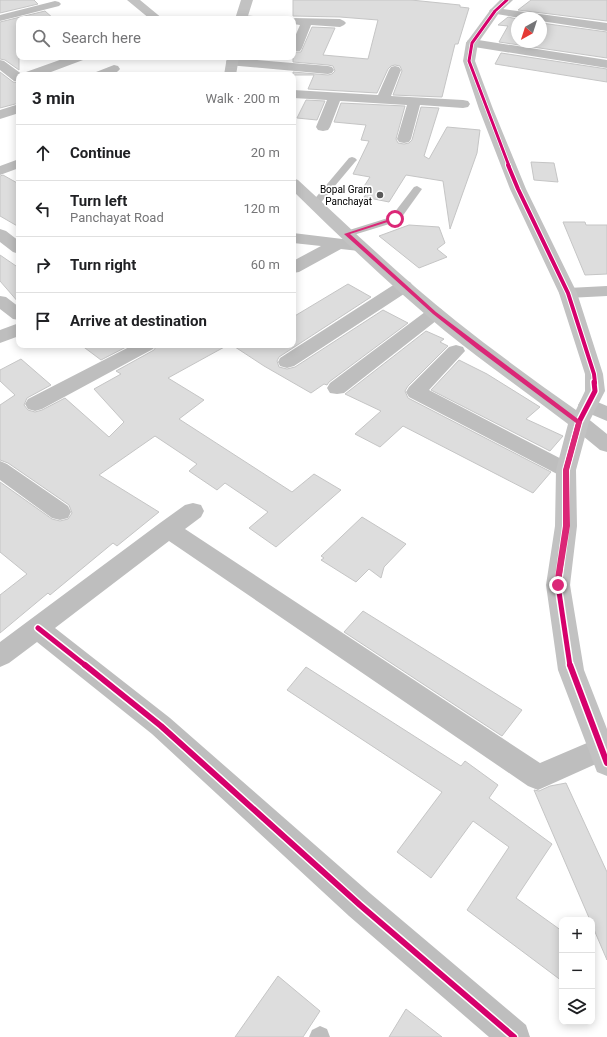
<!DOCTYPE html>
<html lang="en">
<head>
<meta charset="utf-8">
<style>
	body { margin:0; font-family:Roboto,sans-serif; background:#f2f2f2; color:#202124 }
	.controls { position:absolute; right:12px; bottom:12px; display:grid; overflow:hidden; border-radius:8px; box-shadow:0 2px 10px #0003 }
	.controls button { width:36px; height:36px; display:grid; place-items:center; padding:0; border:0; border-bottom:1px solid #e0e0e0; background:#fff; color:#202124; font:20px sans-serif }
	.compass { position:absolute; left:511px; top:12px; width:36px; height:36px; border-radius:50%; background:#fff; box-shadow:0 2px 10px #0003; rotate:219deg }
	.stop { position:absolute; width:12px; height:12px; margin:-9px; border:3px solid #db2777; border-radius:50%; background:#fff }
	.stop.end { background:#db2777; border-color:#fff; box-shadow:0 1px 4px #0008 }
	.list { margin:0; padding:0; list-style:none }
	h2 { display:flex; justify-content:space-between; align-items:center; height:52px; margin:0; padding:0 16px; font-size:17px }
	h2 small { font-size:13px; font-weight:400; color:#757577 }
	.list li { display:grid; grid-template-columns:26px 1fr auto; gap:12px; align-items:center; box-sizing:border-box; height:56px; padding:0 16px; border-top:1px solid #e0e0e0 }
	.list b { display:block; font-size:15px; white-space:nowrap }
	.list p { margin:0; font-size:13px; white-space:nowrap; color:#757577 }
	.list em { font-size:13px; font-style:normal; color:#757577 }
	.icon { flex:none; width:22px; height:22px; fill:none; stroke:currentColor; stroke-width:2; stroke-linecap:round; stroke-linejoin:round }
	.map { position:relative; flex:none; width:607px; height:1037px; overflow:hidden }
	.search { position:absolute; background:#fff; box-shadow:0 2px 10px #0003; left:16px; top:16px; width:280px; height:44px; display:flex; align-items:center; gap:10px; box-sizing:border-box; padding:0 14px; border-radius:8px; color:#757577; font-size:15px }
	.panel { position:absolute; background:#fff; box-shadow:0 2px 10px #0003; left:16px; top:72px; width:280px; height:276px; border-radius:8px }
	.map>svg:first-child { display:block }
	.building { fill:#ddd; stroke:#c5c5c5 }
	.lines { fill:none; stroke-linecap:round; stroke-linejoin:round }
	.lane { fill:#bebebe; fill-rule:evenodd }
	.street { fill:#bebebe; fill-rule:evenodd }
	.secondary { fill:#c2c2c2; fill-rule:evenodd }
	.cycleway-far3-casing { stroke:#fff; stroke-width:4.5 }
	.cycleway-far2-casing { stroke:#fff; stroke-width:6 }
	.cycleway-far1-casing { stroke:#fff; stroke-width:8 }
	.cycleway-casing { stroke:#fff; stroke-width:9 }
	.cycleway-far3 { stroke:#d6006c; stroke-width:3 }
	.cycleway-far2 { stroke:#d6006c; stroke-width:4 }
	.cycleway-far1 { stroke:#d6006c; stroke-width:5 }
	.cycleway { stroke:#d6006c; stroke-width:6 }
	.route { fill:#db2777 }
	.poi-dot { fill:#595959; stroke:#fff; stroke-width:1.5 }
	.labels { text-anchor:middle; stroke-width:3.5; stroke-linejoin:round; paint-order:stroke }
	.far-poi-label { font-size:10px; fill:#000; stroke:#fff; text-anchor:end }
</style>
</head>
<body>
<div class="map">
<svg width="607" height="1037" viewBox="0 0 607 1037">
	<rect width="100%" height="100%" fill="#fff"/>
	<path class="building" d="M0 0H34L38 4 0 13Z
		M293 0H411L460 5V7L469 8 458 44H455L442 97 393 95 402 71 400 66 395 65 391 66 388 69 377 93 308 89 314 75H293V72L328 75 332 74 335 71 333 66 328 65 293 62V52H301L312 27 335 28 323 55 368 59 378 20 340 17 293 16Z
		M531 0H607V21L518 10Z
		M45 11 54 19H19V70L5 60 0 59V22Z
		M508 17 517 19V42H541V23L607 32V58L499 42 508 26 498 25Z
		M501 53 607 69V82L495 64Z
		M0 72 13 82 19 83V103L0 108Z
		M306 100 325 101 317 120 297 118Z
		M341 103 405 106 396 139 398 143 404 144 409 143 412 140 421 107 439 108 424 156 429 159 447 127 480 130 477 153 450 229 443 181 406 175 389 202 364 197 367 193 361 191 370 177 353 174 369 141 361 140 366 125 334 122Z
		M531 162 554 163 558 182 534 180Z
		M3 175 19 184V227L0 216V176Z
		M563 222H585L586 225H607V274L585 275Z
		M409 225 439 227 445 243 437 249 447 257 419 268 379 236Z
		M0 255 19 268V303L0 281Z
		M348 284 371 297 279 357 277 361 279 367 287 369 295 367 383 310 408 323 329 382 327 385 324 384 311 393 264 366 232 345H293V317Z
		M426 331 444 339 440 342 448 346 408 386 405 391 408 398 551 472 533 493 403 426 380 447 355 434 381 411 345 394Z
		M81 345H130L101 360Z
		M157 345H228L168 378 204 400 179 419 292 492 314 474 341 490 276 547 249 528 268 512 225 483 217 490 189 471 197 464 155 436 99 475 159 512 117 546 113 543 50 595 48 593 0 633V595L27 574 0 552V482L52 519 60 521 68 519 72 513 69 505 8 463 0 460V405L15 395 0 381V370L21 359 51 385 27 398 24 405 28 410 35 412 42 410 65 398 109 437 124 422 94 389 121 374 116 371 154 350Z
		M459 360 487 374 540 407 526 419 563 436 550 451 431 390Z
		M362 517 406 544 384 567 381 578 369 569 356 582 321 560 324 558 321 556Z
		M363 611 522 710 502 736 344 632Z
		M306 667 461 766 465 761 498 785 489 798 552 844 516 898 562 931V981L467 910 509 847 473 821 431 878 397 852 442 792 287 690Z
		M566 783 607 872V960L592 925V920H590L534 790 539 791 550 786Z
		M278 976 320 1011 303 1037H235Z
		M406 1009 442 1037H389Z"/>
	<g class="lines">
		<path class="lane" d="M352 157 355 158 357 160 355 162 318 206H312L310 204 312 202 349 158Z
			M417 186 422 189 399 221 347 237 342 234 343 232 391 217 414 187Z
			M320 1026 327 1029 330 1037H309L312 1030Z"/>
		<path class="street" d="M55 1 59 2 61 4 59 6 0 21V15Z
			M495 8 607 23V31L541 21V18H520L491 13 489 11 491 9Z
			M242 15 266 17 268 19H237L238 16Z
			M293 18 340 19 344 21 346 23 344 25 340 27 311 25 302 48 300 51H293V41L300 25 293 24V19H289Z
			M472 39 607 60V68L468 46 466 43 468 40Z
			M68 57H85L83 60 43 75H25L26 72Z
			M232 58 328 66 332 67 334 70 332 73 328 74 228 65 226 62 228 59Z
			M0 60 4 61 23 75H19V82L14 81 0 70Z
			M114 65 118 66 120 69C114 77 104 75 95 75L96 72Z
			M395 66 399 67 401 70 391 96 463 100 468 101 470 104 468 107 463 108 420 105 411 139 409 142 404 143 399 142 397 139 407 105 340 101 330 127 328 130 323 131 318 130 316 127 327 100 293 98V90L378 95 389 70 391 67Z
			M19 104V113L0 119V110Z
			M19 159V168L0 175V166Z
			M0 229 6 231 19 241V254L13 252 0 242Z
			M293 233 359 241 365 243 367 246 365 249 359 251 341 249 299 272 293 273V261L321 246 293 243Z
			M404 281 410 282 413 286 410 290 294 366 287 368 280 366 278 362 280 358 398 282Z
			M607 286V296L568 298 562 297 559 293 562 289 568 288Z
			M0 296 6 297 19 307V320L13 319 0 309Z
			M435 308 441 309 444 313 441 317 344 393 337 394 330 393 327 388 330 383 429 309Z
			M19 323V336L0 343V330Z
			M133 345H156L153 349 42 409 35 411 28 409 25 404 28 399Z
			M456 345 463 347 465 351 429 390 573 465 576 470 573 475 566 478 559 475 409 397 406 392 409 387 449 347Z
			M588 398 607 406V421L581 410 578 405 581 400Z
			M579 415 586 417 607 434V452L600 450 572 427 569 422 572 417Z
			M0 461 7 464 68 506 71 512 68 518 60 520 52 518 0 480Z
			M193 503 201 505 204 511 201 517 185 529 540 763 601 737 607 739V759L538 790 528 786 169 541 55 628 170 718 371 894 526 1025 530 1037H489L349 916 152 734 37 642 9 663 0 667V642L160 523 185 505Z"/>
		<path class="secondary" d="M127 0H140L163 19H150Z
			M241 0H253L247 19H235Z
			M500 0H513L499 13 478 43 475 61 493 109 526 189 577 293 603 374 605 391 589 422 576 470 577 526 570 585 584 670 607 729V776L597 772 558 670 546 585 555 526 556 470 568 424C527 393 485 363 445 331 392 287 342 239 293 191V178L298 180C350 228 401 277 456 321 495 352 535 381 576 410L585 391V374L559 293 510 189 479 109 463 61 466 43 491 9Z
			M227 57H239L236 75H224Z"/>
		<defs>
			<path id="cycleway-far3" d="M507 0 495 11 472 43 469 61 509 166"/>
			<path id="cycleway-far2" d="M508 165 518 189 568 293 594 374 595 383"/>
			<path id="cycleway-far1" d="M38 628 86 666
				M570 666 558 585 566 526V470L579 422 595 391 594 382"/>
			<path id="cycleway" d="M85 665 161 726 360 905 514 1037
				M570 665 607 763"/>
		</defs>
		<use href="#cycleway-far3" class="cycleway-far3-casing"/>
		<use href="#cycleway-far2" class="cycleway-far2-casing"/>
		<use href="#cycleway-far1" class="cycleway-far1-casing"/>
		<use href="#cycleway" class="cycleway-casing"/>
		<use href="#cycleway-far3" class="cycleway-far3"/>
		<use href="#cycleway-far2" class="cycleway-far2"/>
		<use href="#cycleway-far1" class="cycleway-far1"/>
		<use href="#cycleway" class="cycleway"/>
	</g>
	<path class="route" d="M393 218 397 219 350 234 436 312 582 422 569 470 570 526 560 587 558 588 554 585 563 526V470L576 423 477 349 433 314 344 234Z"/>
	<circle class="poi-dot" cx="380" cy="195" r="4"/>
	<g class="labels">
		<g class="far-poi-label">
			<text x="372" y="193">Bopal Gram<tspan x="372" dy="12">Panchayat</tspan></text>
		</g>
	</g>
</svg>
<div class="controls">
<button>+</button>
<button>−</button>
<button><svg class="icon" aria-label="layers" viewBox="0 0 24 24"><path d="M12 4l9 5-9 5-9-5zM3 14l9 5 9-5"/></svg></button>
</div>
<svg class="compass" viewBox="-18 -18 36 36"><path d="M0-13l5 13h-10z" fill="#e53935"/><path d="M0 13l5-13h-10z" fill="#757577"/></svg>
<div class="stop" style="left:395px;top:219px"></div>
<div class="stop end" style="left:558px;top:585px"></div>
<div class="search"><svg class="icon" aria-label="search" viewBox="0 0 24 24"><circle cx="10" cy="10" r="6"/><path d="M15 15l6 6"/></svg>Search here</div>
<section class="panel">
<h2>3 min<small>Walk · 200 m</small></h2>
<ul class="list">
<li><svg class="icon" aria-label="ahead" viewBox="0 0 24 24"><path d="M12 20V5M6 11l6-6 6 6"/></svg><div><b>Continue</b></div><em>20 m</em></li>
<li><svg class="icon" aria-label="left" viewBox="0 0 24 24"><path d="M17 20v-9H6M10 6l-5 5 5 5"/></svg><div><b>Turn left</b><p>Panchayat Road</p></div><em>120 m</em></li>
<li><svg class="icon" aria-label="right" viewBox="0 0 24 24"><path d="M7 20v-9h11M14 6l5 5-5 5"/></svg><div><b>Turn right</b></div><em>60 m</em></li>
<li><svg class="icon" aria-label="arrive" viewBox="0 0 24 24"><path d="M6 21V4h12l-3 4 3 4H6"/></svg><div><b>Arrive at destination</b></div></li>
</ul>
</section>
</div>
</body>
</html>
